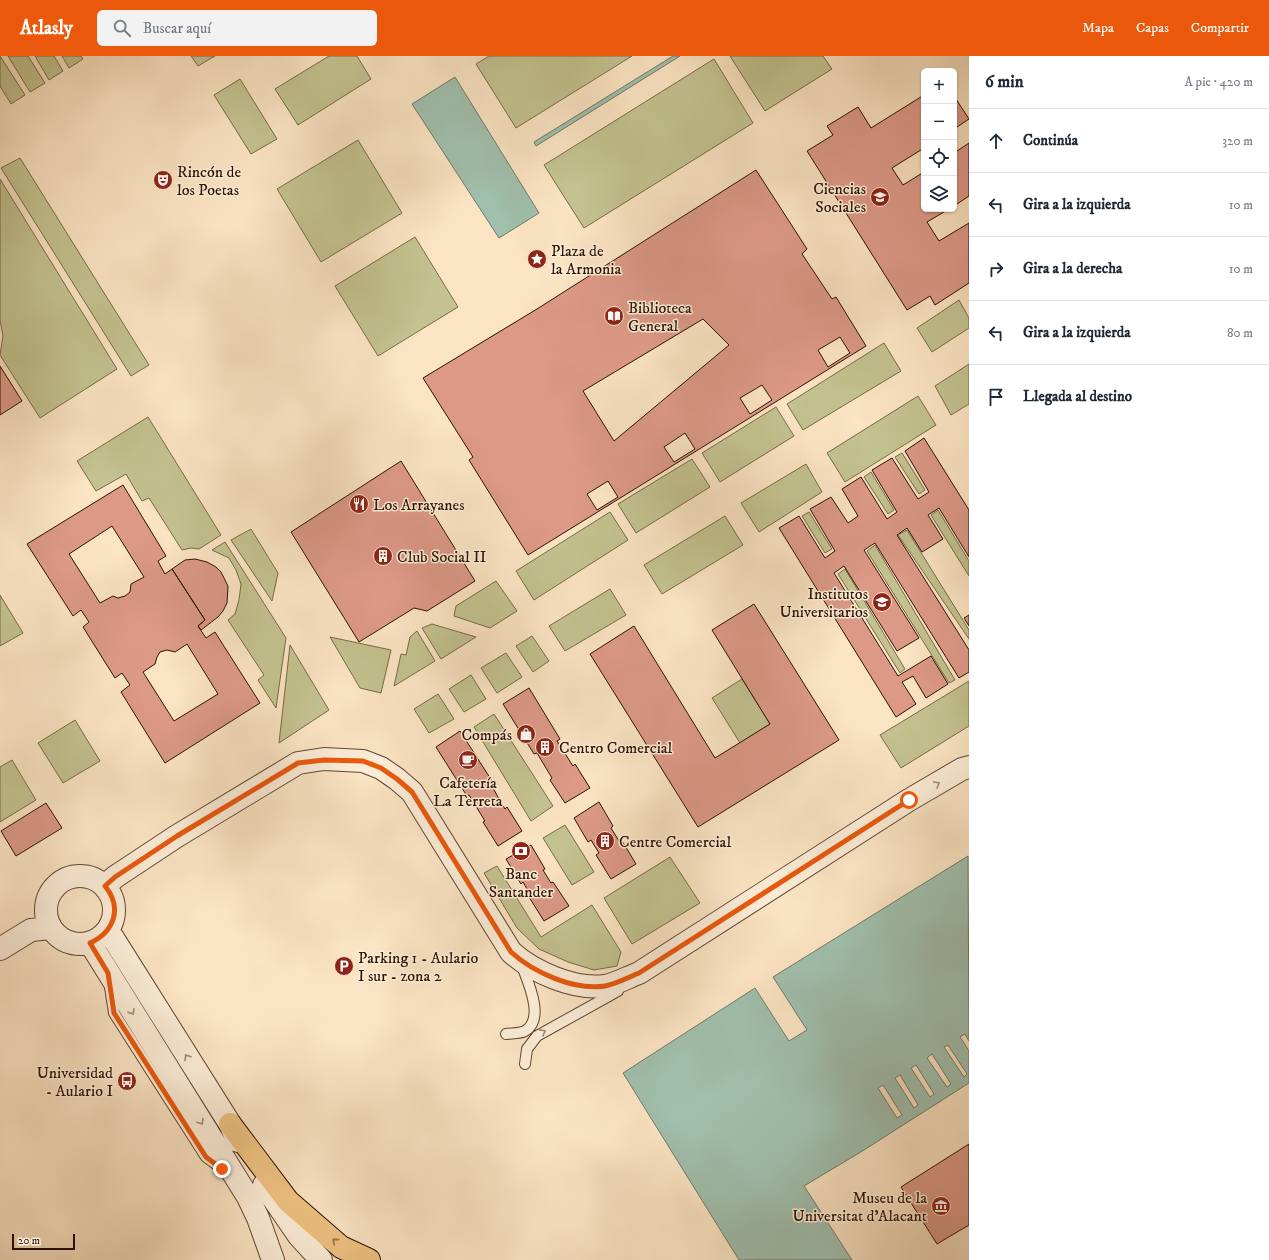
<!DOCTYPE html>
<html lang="es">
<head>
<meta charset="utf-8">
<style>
	body { margin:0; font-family:"IM FELL DW Pica",serif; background:#f2f2f3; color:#1f2937 }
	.controls { position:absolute; right:12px; top:12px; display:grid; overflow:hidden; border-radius:6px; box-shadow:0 1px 3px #0004 }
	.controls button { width:36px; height:36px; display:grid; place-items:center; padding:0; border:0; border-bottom:1px solid #e0e1e3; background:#fff; color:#1f2937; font:20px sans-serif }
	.scale { position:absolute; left:12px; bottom:10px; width:63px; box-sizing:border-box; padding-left:4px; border:2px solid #2d1101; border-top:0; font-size:11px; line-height:14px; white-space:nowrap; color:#2d1101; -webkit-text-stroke:3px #fcedd8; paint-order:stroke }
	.stop { position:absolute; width:12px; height:12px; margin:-9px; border:3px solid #ea580c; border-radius:50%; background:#fff }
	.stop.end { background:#ea580c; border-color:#fff; box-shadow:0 1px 4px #0008 }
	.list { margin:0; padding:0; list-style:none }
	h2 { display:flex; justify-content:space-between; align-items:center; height:52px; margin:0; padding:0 16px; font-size:17px }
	h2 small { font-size:13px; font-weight:400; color:#747a83 }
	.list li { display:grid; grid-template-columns:26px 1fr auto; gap:12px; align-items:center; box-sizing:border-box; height:64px; padding:0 16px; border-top:1px solid #e0e1e3 }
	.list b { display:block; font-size:15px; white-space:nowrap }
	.list em { font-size:13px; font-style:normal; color:#747a83 }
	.icon { flex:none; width:22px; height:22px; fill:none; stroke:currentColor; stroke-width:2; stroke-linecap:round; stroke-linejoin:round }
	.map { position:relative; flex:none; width:969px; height:1204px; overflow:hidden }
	header { display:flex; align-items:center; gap:24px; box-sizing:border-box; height:56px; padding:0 20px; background:#ea580c; color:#fff }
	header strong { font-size:19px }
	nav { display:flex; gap:22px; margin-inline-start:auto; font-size:14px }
	.search { width:280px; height:36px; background:#f2f2f3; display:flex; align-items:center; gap:10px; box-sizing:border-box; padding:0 14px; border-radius:6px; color:#747a83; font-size:15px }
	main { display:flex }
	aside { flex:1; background:#fff }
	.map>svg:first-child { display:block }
	.green { fill:#c3c290; stroke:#786a48 }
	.water { fill:#a0bfad; stroke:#727968; fill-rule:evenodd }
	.building { fill:#dc9987; stroke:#2d1101; fill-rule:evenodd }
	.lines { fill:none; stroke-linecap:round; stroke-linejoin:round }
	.service-casing { stroke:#604632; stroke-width:12 }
	.tertiary-casing { stroke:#604632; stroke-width:24 }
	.motorway-casing { stroke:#2d1101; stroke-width:24 }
	.service { stroke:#fcedd8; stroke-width:10 }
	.tertiary { stroke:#fcedd8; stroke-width:22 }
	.motorway { stroke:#eec282; stroke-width:22 }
	.oneway { stroke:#9f8a77 }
	.oneway2 { stroke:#977248 }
	.route { stroke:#ea580c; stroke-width:5 }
	.labels { text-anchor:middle; stroke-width:3; stroke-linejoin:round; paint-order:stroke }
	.poi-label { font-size:16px; fill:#2d1101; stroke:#fcedd8; text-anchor:start }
</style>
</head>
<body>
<header>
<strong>Atlasly</strong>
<div class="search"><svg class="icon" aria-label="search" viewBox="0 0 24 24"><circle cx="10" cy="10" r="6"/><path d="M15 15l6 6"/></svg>Buscar aquí</div>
<nav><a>Mapa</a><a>Capas</a><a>Compartir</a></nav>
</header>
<main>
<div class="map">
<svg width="969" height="1204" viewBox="0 0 969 1204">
	<rect width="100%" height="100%" fill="#fbe4c3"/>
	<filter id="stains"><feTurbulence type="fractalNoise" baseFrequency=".005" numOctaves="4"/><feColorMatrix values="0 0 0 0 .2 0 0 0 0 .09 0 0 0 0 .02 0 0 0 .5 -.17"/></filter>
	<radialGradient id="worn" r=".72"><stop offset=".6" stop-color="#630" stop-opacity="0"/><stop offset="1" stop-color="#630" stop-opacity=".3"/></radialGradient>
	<path class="green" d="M0 0 25 39 11 48 0 30Z
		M8 0H28L45 27 30 36Z
		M35 0H54L63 15 49 24Z
		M62 0H81L83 3 69 12Z
		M191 0H215L198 10Z
		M329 0H357L371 23 298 69 275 33Z
		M489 0H632L516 72 476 8Z
		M730 0H823L832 13 765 55Z
		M714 3 753 67 584 172 544 109Z
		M240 23 277 83 251 98 214 39Z
		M358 84 402 157 321 206 277 133Z
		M20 102 149 309 131 320 1 112Z
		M0 123 117 313 40 362 0 299 3 280 0 264Z
		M415 181 458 251 378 300 335 230Z
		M959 244 969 262V272L932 296 917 272Z
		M884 287 901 315 803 374 787 348Z
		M969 308V348L951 359 935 330Z
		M918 340 936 369 845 426 827 397Z
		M776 351 794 380 720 426 702 397Z
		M148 361 221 479 199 493 191 492 182 494 149 442 142 445 126 418 96 435 77 405Z
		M902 397 925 434 919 438 895 401Z
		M692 403 710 431 636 477 618 448Z
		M806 408 822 436 759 476 741 447Z
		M871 416 894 454 888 458 864 421Z
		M938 454 969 505V520L931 459Z
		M610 456 628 484 534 544 516 515Z
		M809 456 832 493 825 497 802 460Z
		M725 460 743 489 662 538 644 509Z
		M251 473 278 517 272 545 231 484Z
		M907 474 969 574V583L898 479Z
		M225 486 286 582 276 652 258 624 264 619 228 564 235 558 239 544 241 528 236 514 229 502 212 494Z
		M875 489 955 624 949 627 867 495Z
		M845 513 905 613 900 617 838 518Z
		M496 525 517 555 490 572 454 560 456 550Z
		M610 533 626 559 565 595 549 570Z
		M0 539 23 577 0 590Z
		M432 568 476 581 441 603 422 572Z
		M417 575 435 605 394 630 401 598 406 599 410 581Z
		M532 580 549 605 533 616 516 590Z
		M330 581 391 594 381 637 360 632Z
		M290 589 329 654 279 687Z
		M506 597 522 621 497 637 481 612Z
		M471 619 486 643 464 656 449 633Z
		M742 623 770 668 740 687 712 642Z
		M969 625V670L901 712 880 679Z
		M438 638 454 663 429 677 414 653Z
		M494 658 553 750 531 765 474 671Z
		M75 664 100 705 63 727 38 687Z
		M12 704 36 744 0 766V711Z
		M565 769 594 816 572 829 543 782Z
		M670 801 700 847 632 888 604 842Z
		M497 810 541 881 592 849 621 896 617 910 594 914 568 906 539 893 517 872 484 817Z"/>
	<path class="water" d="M673 0H680L536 90 534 86Z
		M455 21 539 157 499 182 412 48Z
		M968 800 969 985 965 978 960 981 969 995V1027L864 1094 804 1130 852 1204H739L623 1017 755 932 789 985 807 974 773 921ZM948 989 967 1018 964 1021 944 991ZM932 998 951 1028 947 1031 927 1002ZM916 1009 934 1038 930 1041 911 1012ZM900 1019 918 1049 914 1052 895 1022ZM883 1029 902 1059 897 1062 878 1032Z"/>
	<path class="building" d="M924 39V92L892 112 903 129 924 116V153H949L927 166 939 185 969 167V227L935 249 930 240 907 254 807 95 833 79 827 70 858 51 871 72Z
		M954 40 969 63 954 73Z
		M969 87V140L954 150V97Z
		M756 114 807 193 802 198 832 243 836 241 866 290 528 499 469 404 473 401 423 322 537 253ZM703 263 729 289 614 385 583 335ZM840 281 850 297 828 311 818 294ZM762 329 772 344 750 358 740 342ZM685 377 695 393 674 406 664 391ZM608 425 618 441 597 454 587 438Z
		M0 310 22 345 0 359Z
		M924 382 969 454V501L939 452 928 459 943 483 922 496 907 472 897 479 969 594V616L959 622 875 487 864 494 919 582 897 595 844 510 834 517 898 620 931 600 948 628 926 642 913 620 902 626 916 648 896 661 779 472 799 460 825 502 835 495 810 453 831 441 848 467 858 460 842 433 861 421 887 463 897 456 872 414 892 402 918 443 929 436 905 395Z
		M401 405 475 525 427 555 414 552 359 586 291 476Z
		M123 429 166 500 158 505 161 511 165 518 172 513 205 564 198 570 206 582 215 576 260 647 165 707 121 636 130 629 122 617 115 622 83 571 89 566 81 554 73 560 27 488ZM112 470 144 521 131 528 130 536 125 540 118 542 113 540 100 547 69 498ZM187 588 218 638 174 665 143 616 155 608 157 601 160 596 167 594 175 596Z
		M195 503 207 506 216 511 221 516 228 530 227 547 223 555 218 561 201 574 198 570 205 564 172 513 185 504Z
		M754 548 839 684 698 771 590 598 634 570 715 702 770 668 712 574Z
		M969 559V570L964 562Z
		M529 632 560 683 557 685 573 710 575 708 590 732 565 747 550 724 552 722 537 697 534 698 503 648Z
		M460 675 492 725 490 727 505 753 507 751 522 775 498 790 483 766 485 765 469 739 467 740 436 691Z
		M599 746 613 770 611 772 619 785 621 783 636 808 611 823 596 799 599 797 591 784 588 786 574 762Z
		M46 747 62 772 16 800 1 775Z
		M531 789 545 813 543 814 551 827 553 826 569 850 544 865 529 841 531 840 523 826 521 828 506 803Z
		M969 1088V1169L937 1188 901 1131Z"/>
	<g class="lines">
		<defs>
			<path id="service" d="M110 931 114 957 206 1101 225 1115
				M506 978C511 977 520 978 525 975 546 963 527 924 521 907
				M525 1008 527 993 537 980 618 935"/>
			<path id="tertiary" d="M46 854a34 34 0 1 1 68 0a34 34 0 1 1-68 0Z
				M105 830 115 821 177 780 298 707 324 703 363 705 381 712 397 723 412 736 511 896C533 916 574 934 605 930 616 928 628 921 639 917L909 744 962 713 969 711
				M108 874 230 1068 238 1085
				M90 887 248 1141 258 1162 273 1204
				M0 893 31 874 51 872
				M264 1129 299 1180 321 1204"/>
			<path id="motorway" d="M230 1068 288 1145 341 1191 369 1204"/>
		</defs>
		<use href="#service" class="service-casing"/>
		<use href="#tertiary" class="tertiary-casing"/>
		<use href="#motorway" class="motorway-casing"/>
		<use href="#service" class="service"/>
		<use href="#tertiary" class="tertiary"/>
		<use href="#motorway" class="motorway"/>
	</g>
	<defs><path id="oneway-chevron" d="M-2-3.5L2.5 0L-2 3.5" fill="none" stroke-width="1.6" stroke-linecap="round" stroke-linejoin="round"/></defs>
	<g class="oneway">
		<use href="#oneway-chevron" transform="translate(937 728) rotate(-30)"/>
		<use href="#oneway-chevron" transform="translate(132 956) rotate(58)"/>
		<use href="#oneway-chevron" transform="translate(543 976) rotate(-29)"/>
		<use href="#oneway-chevron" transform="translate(187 1001) rotate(-122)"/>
		<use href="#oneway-chevron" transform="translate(201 1066) rotate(58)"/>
	</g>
	<use class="oneway2" href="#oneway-chevron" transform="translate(335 1185) rotate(-139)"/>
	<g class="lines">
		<path class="route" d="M222 1113 206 1101 114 957 108 917 90 887C114 876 123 852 105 830L115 821 177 780 298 707 324 704 363 705 381 712 397 723 412 736 511 896C533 916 574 935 605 930 616 928 629 921 639 917L909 744"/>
	</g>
	<defs>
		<symbol id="theatre-disc" viewBox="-11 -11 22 22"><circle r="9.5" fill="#8f2418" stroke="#fcedd8"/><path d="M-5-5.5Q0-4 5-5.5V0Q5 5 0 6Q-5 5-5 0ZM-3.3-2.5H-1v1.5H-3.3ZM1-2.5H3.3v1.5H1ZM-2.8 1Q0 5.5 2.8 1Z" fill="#fff"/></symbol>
		<symbol id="university-disc" viewBox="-11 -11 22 22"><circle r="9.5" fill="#8f2418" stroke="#fcedd8"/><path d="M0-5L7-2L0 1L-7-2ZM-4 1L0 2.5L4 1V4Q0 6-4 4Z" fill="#fff"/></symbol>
		<symbol id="sight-disc" viewBox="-11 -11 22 22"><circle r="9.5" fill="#8f2418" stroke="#fcedd8"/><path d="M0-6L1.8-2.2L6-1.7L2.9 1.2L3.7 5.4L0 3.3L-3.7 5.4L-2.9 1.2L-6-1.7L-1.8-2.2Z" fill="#fff"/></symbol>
		<symbol id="library-disc" viewBox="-11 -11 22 22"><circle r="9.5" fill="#8f2418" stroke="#fcedd8"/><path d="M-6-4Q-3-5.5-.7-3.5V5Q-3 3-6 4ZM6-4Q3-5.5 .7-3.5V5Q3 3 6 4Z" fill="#fff"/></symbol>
		<symbol id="restaurant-disc" viewBox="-11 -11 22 22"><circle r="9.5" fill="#8f2418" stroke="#fcedd8"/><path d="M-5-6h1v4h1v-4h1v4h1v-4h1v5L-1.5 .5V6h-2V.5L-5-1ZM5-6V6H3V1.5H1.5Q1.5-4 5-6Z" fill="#fff"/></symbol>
		<symbol id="building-disc" viewBox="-11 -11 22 22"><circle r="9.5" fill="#8f2418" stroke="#fcedd8"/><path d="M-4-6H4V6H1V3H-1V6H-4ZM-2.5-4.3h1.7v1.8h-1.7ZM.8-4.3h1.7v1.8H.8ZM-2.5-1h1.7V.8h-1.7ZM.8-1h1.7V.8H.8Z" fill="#fff"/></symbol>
		<symbol id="shop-disc" viewBox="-11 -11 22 22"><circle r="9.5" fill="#8f2418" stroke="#fcedd8"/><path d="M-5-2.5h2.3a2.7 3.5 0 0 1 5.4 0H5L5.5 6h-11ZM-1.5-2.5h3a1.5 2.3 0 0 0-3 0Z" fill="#fff"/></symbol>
		<symbol id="cafe-disc" viewBox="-11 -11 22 22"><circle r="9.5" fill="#8f2418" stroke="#fcedd8"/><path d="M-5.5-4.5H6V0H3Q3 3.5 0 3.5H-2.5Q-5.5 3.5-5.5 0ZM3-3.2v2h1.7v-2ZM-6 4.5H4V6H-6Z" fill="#fff"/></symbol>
		<symbol id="bank-disc" viewBox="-11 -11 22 22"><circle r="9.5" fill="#8f2418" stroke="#fcedd8"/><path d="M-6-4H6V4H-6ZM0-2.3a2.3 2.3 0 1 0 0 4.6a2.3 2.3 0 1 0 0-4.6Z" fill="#fff"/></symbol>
		<symbol id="parking-disc" viewBox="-11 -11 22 22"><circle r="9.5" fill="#8f2418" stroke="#fcedd8"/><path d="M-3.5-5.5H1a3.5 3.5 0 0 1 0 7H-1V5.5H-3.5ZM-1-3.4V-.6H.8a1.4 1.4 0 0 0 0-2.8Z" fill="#fff"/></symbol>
		<symbol id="bus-disc" viewBox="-11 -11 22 22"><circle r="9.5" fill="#8f2418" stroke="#fcedd8"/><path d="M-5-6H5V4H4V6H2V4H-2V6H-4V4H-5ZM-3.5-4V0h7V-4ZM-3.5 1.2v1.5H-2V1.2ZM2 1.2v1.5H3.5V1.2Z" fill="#fff"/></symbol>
		<symbol id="museum-disc" viewBox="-11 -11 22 22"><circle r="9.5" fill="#8f2418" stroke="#fcedd8"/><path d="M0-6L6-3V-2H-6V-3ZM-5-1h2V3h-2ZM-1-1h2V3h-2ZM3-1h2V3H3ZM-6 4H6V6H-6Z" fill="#fff"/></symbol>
	</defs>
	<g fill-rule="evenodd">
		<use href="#theatre-disc" x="152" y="113" width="22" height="22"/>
		<use href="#university-disc" x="869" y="130" width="22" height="22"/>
		<use href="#sight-disc" x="526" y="192" width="22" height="22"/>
		<use href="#library-disc" x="603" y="249" width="22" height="22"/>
		<use href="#restaurant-disc" x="348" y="437" width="22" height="22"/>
		<use href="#building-disc" x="372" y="489" width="22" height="22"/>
		<use href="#university-disc" x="871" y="535" width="22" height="22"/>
		<use href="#shop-disc" x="515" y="667" width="22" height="22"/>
		<use href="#building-disc" x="534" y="680" width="22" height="22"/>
		<use href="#cafe-disc" x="457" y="693" width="22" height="22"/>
		<use href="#building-disc" x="594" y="774" width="22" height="22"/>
		<use href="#bank-disc" x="510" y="784" width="22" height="22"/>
		<use href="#parking-disc" x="333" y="899" width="22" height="22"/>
		<use href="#bus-disc" x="116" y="1014" width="22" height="22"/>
		<use href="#museum-disc" x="930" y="1139" width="22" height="22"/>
	</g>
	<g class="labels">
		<g class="poi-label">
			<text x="177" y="121">Rincón de<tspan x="177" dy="18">los Poetas</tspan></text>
			<text x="866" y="138" text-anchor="end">Ciencias<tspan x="866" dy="18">Sociales</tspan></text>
			<text x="551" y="200">Plaza de<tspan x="551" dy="18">la Armonia</tspan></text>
			<text x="628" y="257">Biblioteca<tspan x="628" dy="18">General</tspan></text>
			<text x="373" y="454">Los Arrayanes</text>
			<text x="397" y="506">Club Social II</text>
			<text x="868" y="543" text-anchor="end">Institutos<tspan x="868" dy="18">Universitarios</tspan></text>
			<text x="512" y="684" text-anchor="end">Compás</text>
			<text x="559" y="697">Centro Comercial</text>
			<text x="468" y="732" text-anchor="middle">Cafetería<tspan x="468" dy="18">La Terreta</tspan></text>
			<text x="619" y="791">Centre Comercial</text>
			<text x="521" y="823" text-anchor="middle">Banc<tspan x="521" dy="18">Santander</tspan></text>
			<text x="358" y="907">Parking 1 - Aulario<tspan x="358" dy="18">I sur - zona 2</tspan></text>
			<text x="113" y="1022" text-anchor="end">Universidad<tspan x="113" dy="18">- Aulario I</tspan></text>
			<text x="927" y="1147" text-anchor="end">Museu de la<tspan x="927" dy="18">Universitat d'Alacant</tspan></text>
		</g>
	</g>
	<rect width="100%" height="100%" filter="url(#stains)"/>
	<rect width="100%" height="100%" fill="url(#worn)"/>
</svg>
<div class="controls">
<button>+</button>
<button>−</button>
<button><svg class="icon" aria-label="locate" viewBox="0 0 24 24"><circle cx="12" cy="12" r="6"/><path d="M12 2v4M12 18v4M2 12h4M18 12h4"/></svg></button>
<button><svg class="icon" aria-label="layers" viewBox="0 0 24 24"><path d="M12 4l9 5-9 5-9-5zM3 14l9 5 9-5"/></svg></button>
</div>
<div class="scale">20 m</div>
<div class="stop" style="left:909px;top:744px"></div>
<div class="stop end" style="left:222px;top:1113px"></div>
</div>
<aside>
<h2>6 min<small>A pie · 420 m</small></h2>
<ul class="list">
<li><svg class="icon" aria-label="ahead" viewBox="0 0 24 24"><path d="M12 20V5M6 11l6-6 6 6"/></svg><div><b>Continúa</b></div><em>320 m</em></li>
<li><svg class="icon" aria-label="left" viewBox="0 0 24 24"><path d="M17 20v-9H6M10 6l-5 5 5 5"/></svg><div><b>Gira a la izquierda</b></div><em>10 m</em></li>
<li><svg class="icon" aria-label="right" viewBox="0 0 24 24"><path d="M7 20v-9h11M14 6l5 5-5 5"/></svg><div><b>Gira a la derecha</b></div><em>10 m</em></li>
<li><svg class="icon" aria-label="left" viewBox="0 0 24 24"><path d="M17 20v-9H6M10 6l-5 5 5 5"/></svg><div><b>Gira a la izquierda</b></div><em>80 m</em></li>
<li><svg class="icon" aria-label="arrive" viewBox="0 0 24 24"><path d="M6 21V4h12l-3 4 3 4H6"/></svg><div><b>Llegada al destino</b></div></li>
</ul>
</aside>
</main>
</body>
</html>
